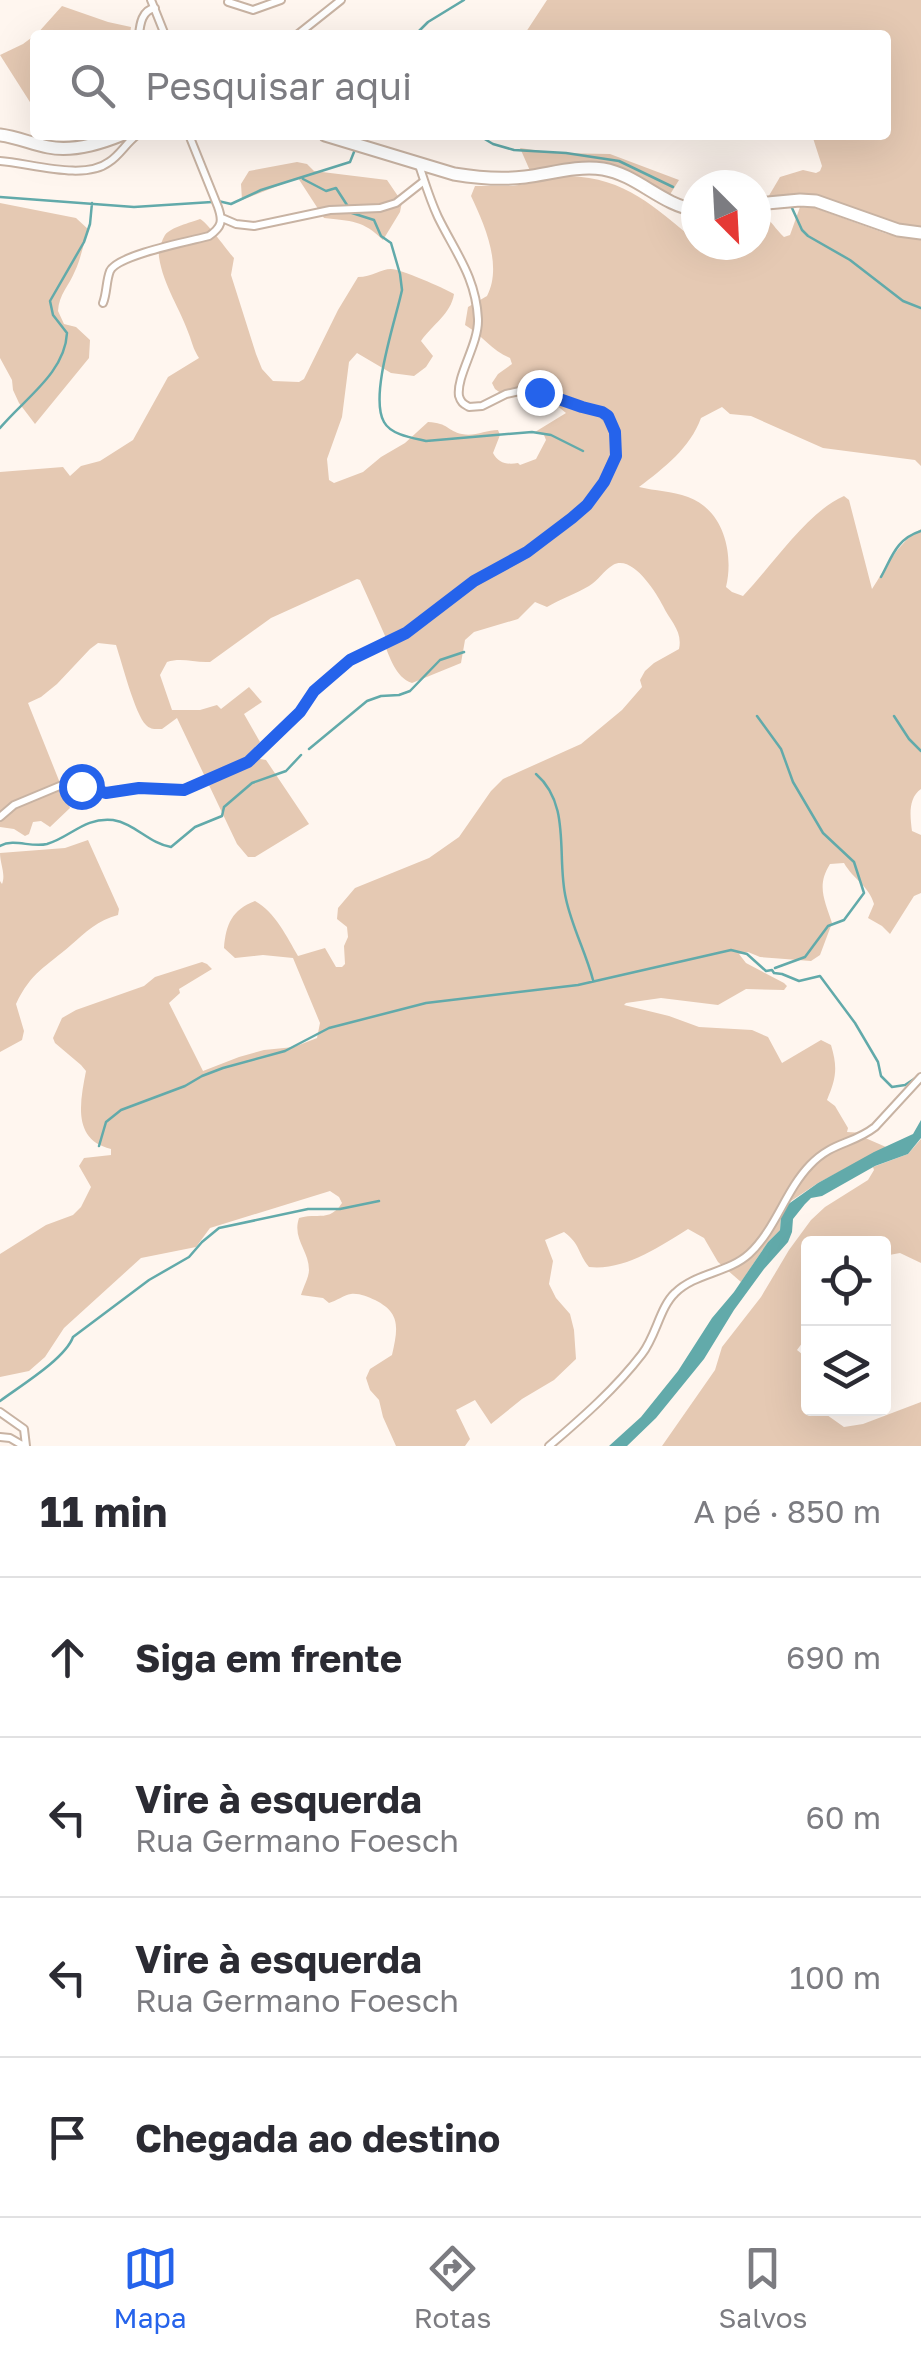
<!DOCTYPE html>
<html lang="pt">
<head>
<meta charset="utf-8">
<style>
	body { margin:0; font-family:"Golos Text",sans-serif; background:#f7f7f7; color:#2b2b33 }
	.controls { position:absolute; right:30px; bottom:30px; display:grid; overflow:hidden; border-radius:10px; box-shadow:0 10px 40px #0002 }
	.controls button { width:90px; height:90px; display:grid; place-items:center; padding:0; border:0; border-bottom:2px solid #e1e1e2; background:#fff; color:#2b2b33; font:50px sans-serif }
	.compass { position:absolute; left:681px; top:170px; width:90px; height:90px; border-radius:50%; background:#fff; box-shadow:0 10px 40px #0002; rotate:156deg }
	.stop { position:absolute; width:30px; height:30px; margin:-22px; border:8px solid #2563eb; border-radius:50%; background:#fff }
	.stop.end { background:#2563eb; border-color:#fff; box-shadow:0 2px 10px #0008 }
	.list { margin:0; padding:0; list-style:none }
	h2 { display:flex; justify-content:space-between; align-items:center; height:130px; margin:0; padding:0 40px; font-size:42px }
	h2 small { font-size:32px; font-weight:400; color:#7c7c81 }
	.list li { display:grid; grid-template-columns:65px 1fr auto; gap:30px; align-items:center; box-sizing:border-box; height:160px; padding:0 40px; border-top:2px solid #e1e1e2 }
	.list b { display:block; font-size:38px; white-space:nowrap }
	.list p { margin:0; font-size:32px; white-space:nowrap; color:#7c7c81 }
	.list em { font-size:32px; font-style:normal; color:#7c7c81 }
	.icon { flex:none; width:55px; height:55px; fill:none; stroke:currentColor; stroke-width:2; stroke-linecap:round; stroke-linejoin:round }
	.map { position:relative; flex:none; width:921px; height:1446px; overflow:hidden }
	.search { position:absolute; background:#fff; box-shadow:0 10px 40px #0002; left:30px; right:30px; top:30px; height:110px; display:flex; align-items:center; gap:25px; box-sizing:border-box; padding:0 35px; border-radius:10px; color:#7c7c81; font-size:38px }
	.sheet { height:770px; background:#fff }
	nav { display:flex; justify-content:space-around; align-items:center; box-sizing:border-box; height:140px; border-top:2px solid #e1e1e2; background:#fff; font-size:28px; color:#7c7c81 }
	nav a { display:grid; justify-items:center; gap:5px }
	nav .on { color:#2563eb }
	.map>svg:first-child { display:block }
	.green { fill:#e5c9b3 }
	.water { fill:#62aaaa }
	.lines { fill:none; stroke-linecap:round; stroke-linejoin:round }
	.stream { stroke:#62aaaa; stroke-width:2.5 }
	.street-casing { stroke:#c8b3a3; stroke-width:10 }
	.primary-casing { stroke:#c8b3a3; stroke-width:15 }
	.street { stroke:#fff; stroke-width:6 }
	.primary { stroke:#fff; stroke-width:11 }
	.route { stroke:#2563eb; stroke-width:12 }
</style>
</head>
<body>
<div class="map">
<svg width="921" height="1446" viewBox="0 0 921 1446">
	<rect width="100%" height="100%" fill="#fff6ef"/>
	<path class="green" d="M547 0H921V230L900 227 846 210 767 199 780 177 803 170 816 173 820 171 822 166 812 135H886V35H524Z
		M62 6 108 22 131 27 130 35H36Z
		M35 35V110L0 55 23 44Z
		M520 148 555 153 610 154 679 180 666 201 607 172 531 173Z
		M297 162 307 164 314 171 387 180 402 202 400 212 383 240C363 220 351 221 324 218L298 178 242 200 241 184 249 171Z
		M569 176C626 178 654 207 696 241V245L722 247 725 245H756V217L761 215C772 220 775 229 784 237L790 235 800 207 815 208 887 234 921 239V466L915 460 823 448 751 416 730 414 722 407 701 418C690 448 664 468 639 487 655 491 672 491 688 497 724 510 734 554 726 587L732 592 743 596C771 567 808 511 844 496L849 500 872 589C886 568 897 543 921 529V789C908 798 910 816 912 831L921 835V893L914 896 890 934 882 926 868 918 874 904C869 886 853 879 844 863L830 864C816 886 825 901 832 923L820 955 811 961 760 957 748 952 739 954 746 963 784 983 787 986 784 990 746 989 718 1005 661 998 626 1003 624 1005 669 1016 699 1027 752 1030 768 1037 782 1063 821 1040 831 1045C838 1068 836 1079 827 1100L835 1106 848 1128 847 1132 865 1133 863 1137 886 1147 818 1183 791 1201 781 1216 780 1230 768 1242 741 1282 718 1262 704 1238 688 1229C659 1247 624 1271 589 1267 577 1252 581 1245 564 1232L545 1240 553 1261 549 1284 556 1298 570 1314 574 1330 576 1359 554 1380 522 1399 491 1424 475 1400 456 1410 470 1439 465 1446H396L383 1417 379 1400 370 1390 366 1378 370 1369 392 1355C398 1328 401 1313 375 1300 368 1297 359 1293 351 1294 344 1295 336 1301 329 1303L323 1298 301 1295C303 1288 309 1277 309 1270 309 1250 292 1239 299 1218 317 1212 329 1223 342 1203L339 1197 330 1191 210 1228 196 1247 141 1258 64 1328 45 1357 29 1371 0 1377V1254L46 1225 73 1215 81 1207 91 1187 79 1166 84 1158 111 1155V1149C72 1140 80 1102 86 1071L81 1065 55 1043 53 1038 62 1018 76 1010 144 986 155 977 202 962 207 964 212 969 179 989 180 993 169 1003 203 1071 239 1057 264 1050 294 1047 317 1038 320 1023 293 958 263 955 235 958 224 948C226 924 232 910 255 901 275 912 287 937 298 956L325 948 336 967H342L345 964 344 946 348 937 347 927 337 919 338 908 355 888 429 858 459 837 491 791 503 779 581 744 622 710 642 687 640 680 645 671 654 663 679 649C683 631 670 621 663 606 656 592 632 554 613 565 604 570 598 581 589 586 576 594 560 599 547 607L535 602 518 619 474 632 465 640 461 663 412 683C395 677 390 657 383 641L386 638 360 580 357 579 271 618 210 662C194 663 182 657 167 662L160 675 172 710H200L217 705 221 709 249 687 262 702 244 714 260 742 243 759 246 762 260 759 266 760 309 824 255 857H248L237 844 177 718 162 729C156 729 151 730 146 725 135 714 122 663 116 645L98 643 90 649 57 684 41 697 28 703 70 808 50 827 41 821 33 822 29 834 25 836 14 829 0 827V472L63 467 70 476 81 466 100 461 133 440 168 377 199 358C194 350 193 346 190 337 181 310 163 285 159 257 158 251 162 240 165 235 171 227 190 223 200 219 207 222 226 249 234 258L231 275 256 354 262 369 273 381 299 382 304 379 338 310 358 277C372 277 381 269 391 269 400 269 444 288 454 294 451 314 432 325 421 341L433 356 426 367 414 376 391 373 357 353 349 362 342 417 327 459 329 480 334 483 363 472 381 457 405 443 428 422C449 423 447 431 462 434 474 437 486 430 498 430L500 435 493 453C498 463 507 465 518 463L520 465 536 459 546 440 544 435 535 432 566 413C544 394 531 389 502 394L495 389 492 383 498 374 512 364 510 358C491 350 482 335 465 325L468 307 487 296C503 265 484 224 471 196L475 186H513Z
		M0 203 76 218 89 230C83 243 81 259 75 271 69 286 59 294 58 311L64 324 76 327 90 340 89 358 35 424 19 403 13 390 12 380 0 358Z
		M88 840 119 909 118 915C98 920 86 932 71 945 46 967 31 972 16 1004L24 1031 22 1040 0 1052V881L2 884C6 874 0 864 0 853L65 848Z
		M921 1139V1263L900 1253 884 1256V1244H808V1335L797 1350 808 1359V1408L827 1409V1415L844 1427 863 1424 921 1402V1446H662L715 1370 722 1347 761 1297 789 1250 811 1220 825 1207 868 1180 874 1170 873 1167 908 1154Z"/>
	<path class="water" d="M921 1120V1138L908 1154 875 1166 822 1196 811 1198 805 1204 793 1219 792 1232 788 1242 764 1269 734 1310 704 1359 656 1418 627 1446H609L641 1417 678 1371 712 1318 734 1292 768 1242 780 1230 781 1216 787 1205 818 1183 874 1152 913 1134Z"/>
	<g class="lines">
		<path class="stream" d="M415 35 428 22 464 0
			M478 135 493 144 514 150 566 153 619 161 673 187
			M358 136 359 135
			M303 179 326 191 336 188 347 205
			M0 197 134 207 212 202
			M218 201 231 204 261 190 350 162 354 152
			M792 208 802 230 808 236 850 260 903 301 921 308
			M352 213 374 220 381 236 391 243 400 274 402 290C396 319 369 396 384 422 391 435 413 438 426 441L532 432 551 435 583 451
			M0 428C24 399 65 373 67 333L53 315 50 301 84 242 90 224 92 203
			M881 577C892 557 896 539 921 531
			M757 716 781 749 793 782 823 833 854 862 864 893 844 920 828 926 805 957 775 968
			M894 716 909 739 921 751
			M309 749 367 701 381 696 399 695 410 691 440 660 464 652
			M536 774C572 805 556 858 566 899 572 927 586 953 593 980
			M0 846C14 838 31 848 47 844 71 837 84 817 113 820 134 823 150 844 171 847L195 827 222 816 224 807 252 783 286 771 301 755
			M99 1146 106 1122 121 1110 185 1086 202 1076 223 1068 285 1051 329 1028 426 1003 578 985 731 950 747 954 766 971 772 970 774 973 782 974 799 981 820 976 855 1023 878 1062 881 1076 892 1087 905 1085 920 1075
			M0 1401C20 1386 65 1359 73 1337L149 1280 189 1257 202 1242 219 1228 308 1209H340L379 1201"/>
		<defs>
			<path id="street" d="M151 0 165 35
				M228 2 253 10 281 0
				M139 35C140 24 142 10 155 8
				M297 35 341 0
				M0 161C30 163 84 181 109 162 120 155 126 143 137 135
				M222 218 236 224 254 226 330 210 380 208 396 203 424 181
				M103 303C107 293 106 281 110 271 117 255 190 241 209 236 222 227 223 221 218 207L189 135
				M0 817 14 805 62 785 81 786 106 793 139 788 183 790 248 762 300 712 314 691 351 660 406 633 475 581 527 553 587 505 604 482 615 456 616 441 612 424 602 412 581 407 552 395 524 390 506 394 482 406 469 407C464 404 461 403 459 396 456 376 479 344 478 319 476 277 455 252 438 217 430 200 425 183 419 165
				M0 1412 24 1429 26 1446
				M0 1437 10 1438 24 1446
				M549 1446C582 1418 616 1388 642 1354 656 1336 660 1307 675 1293 695 1273 728 1273 749 1254 776 1229 785 1191 810 1165 833 1141 852 1145 875 1127L921 1077"/>
			<path id="primary" d="M0 135C17 137 32 144 48 147 73 152 99 144 121 135
				M325 135 454 174C478 178 501 180 525 177 550 174 577 165 603 169 638 175 661 205 696 210
				M756 204 800 200 816 201 898 230 921 233"/>
		</defs>
		<use href="#street" class="street-casing"/>
		<use href="#primary" class="primary-casing"/>
		<use href="#street" class="street"/>
		<use href="#primary" class="primary"/>
	</g>
	<g class="lines">
		<path class="route" d="M81 786 106 793 139 788 184 790 248 762 300 712 314 691 350 660 406 633 474 581 527 552 572 518 587 505 604 482 616 456 615 432 608 416 602 412 582 407 539 392"/>
	</g>
</svg>
<div class="controls">
<button><svg class="icon" aria-label="locate" viewBox="0 0 24 24"><circle cx="12" cy="12" r="6"/><path d="M12 2v4M12 18v4M2 12h4M18 12h4"/></svg></button>
<button><svg class="icon" aria-label="layers" viewBox="0 0 24 24"><path d="M12 4l9 5-9 5-9-5zM3 14l9 5 9-5"/></svg></button>
</div>
<svg class="compass" viewBox="-18 -18 36 36"><path d="M0-13l5 13h-10z" fill="#e53935"/><path d="M0 13l5-13h-10z" fill="#7c7c81"/></svg>
<div class="stop" style="left:81px;top:786px"></div>
<div class="stop end" style="left:539px;top:392px"></div>
<div class="search"><svg class="icon" aria-label="search" viewBox="0 0 24 24"><circle cx="10" cy="10" r="6"/><path d="M15 15l6 6"/></svg>Pesquisar aqui</div>
</div>
<section class="sheet">
<h2>11 min<small>A pé · 850 m</small></h2>
<ul class="list">
<li><svg class="icon" aria-label="ahead" viewBox="0 0 24 24"><path d="M12 20V5M6 11l6-6 6 6"/></svg><div><b>Siga em frente</b></div><em>690 m</em></li>
<li><svg class="icon" aria-label="left" viewBox="0 0 24 24"><path d="M17 20v-9H6M10 6l-5 5 5 5"/></svg><div><b>Vire à esquerda</b><p>Rua Germano Foesch</p></div><em>60 m</em></li>
<li><svg class="icon" aria-label="left" viewBox="0 0 24 24"><path d="M17 20v-9H6M10 6l-5 5 5 5"/></svg><div><b>Vire à esquerda</b><p>Rua Germano Foesch</p></div><em>100 m</em></li>
<li><svg class="icon" aria-label="arrive" viewBox="0 0 24 24"><path d="M6 21V4h12l-3 4 3 4H6"/></svg><div><b>Chegada ao destino</b></div></li>
</ul>
</section>
<nav>
<a class="on"><svg class="icon" aria-label="map" viewBox="0 0 24 24"><path d="M3 6l6-2 6 2 6-2v14l-6 2-6-2-6 2zM9 4v14M15 6v14"/></svg>Mapa</a>
<a><svg class="icon" aria-label="directions" viewBox="0 0 24 24"><path d="M12 3l9 9-9 9-9-9zM9 14v-3h6M13 9l2 2-2 2"/></svg>Rotas</a>
<a><svg class="icon" aria-label="saved" viewBox="0 0 24 24"><path d="M7 4h10v16l-5-4-5 4z"/></svg>Salvos</a>
</nav>
</body>
</html>
